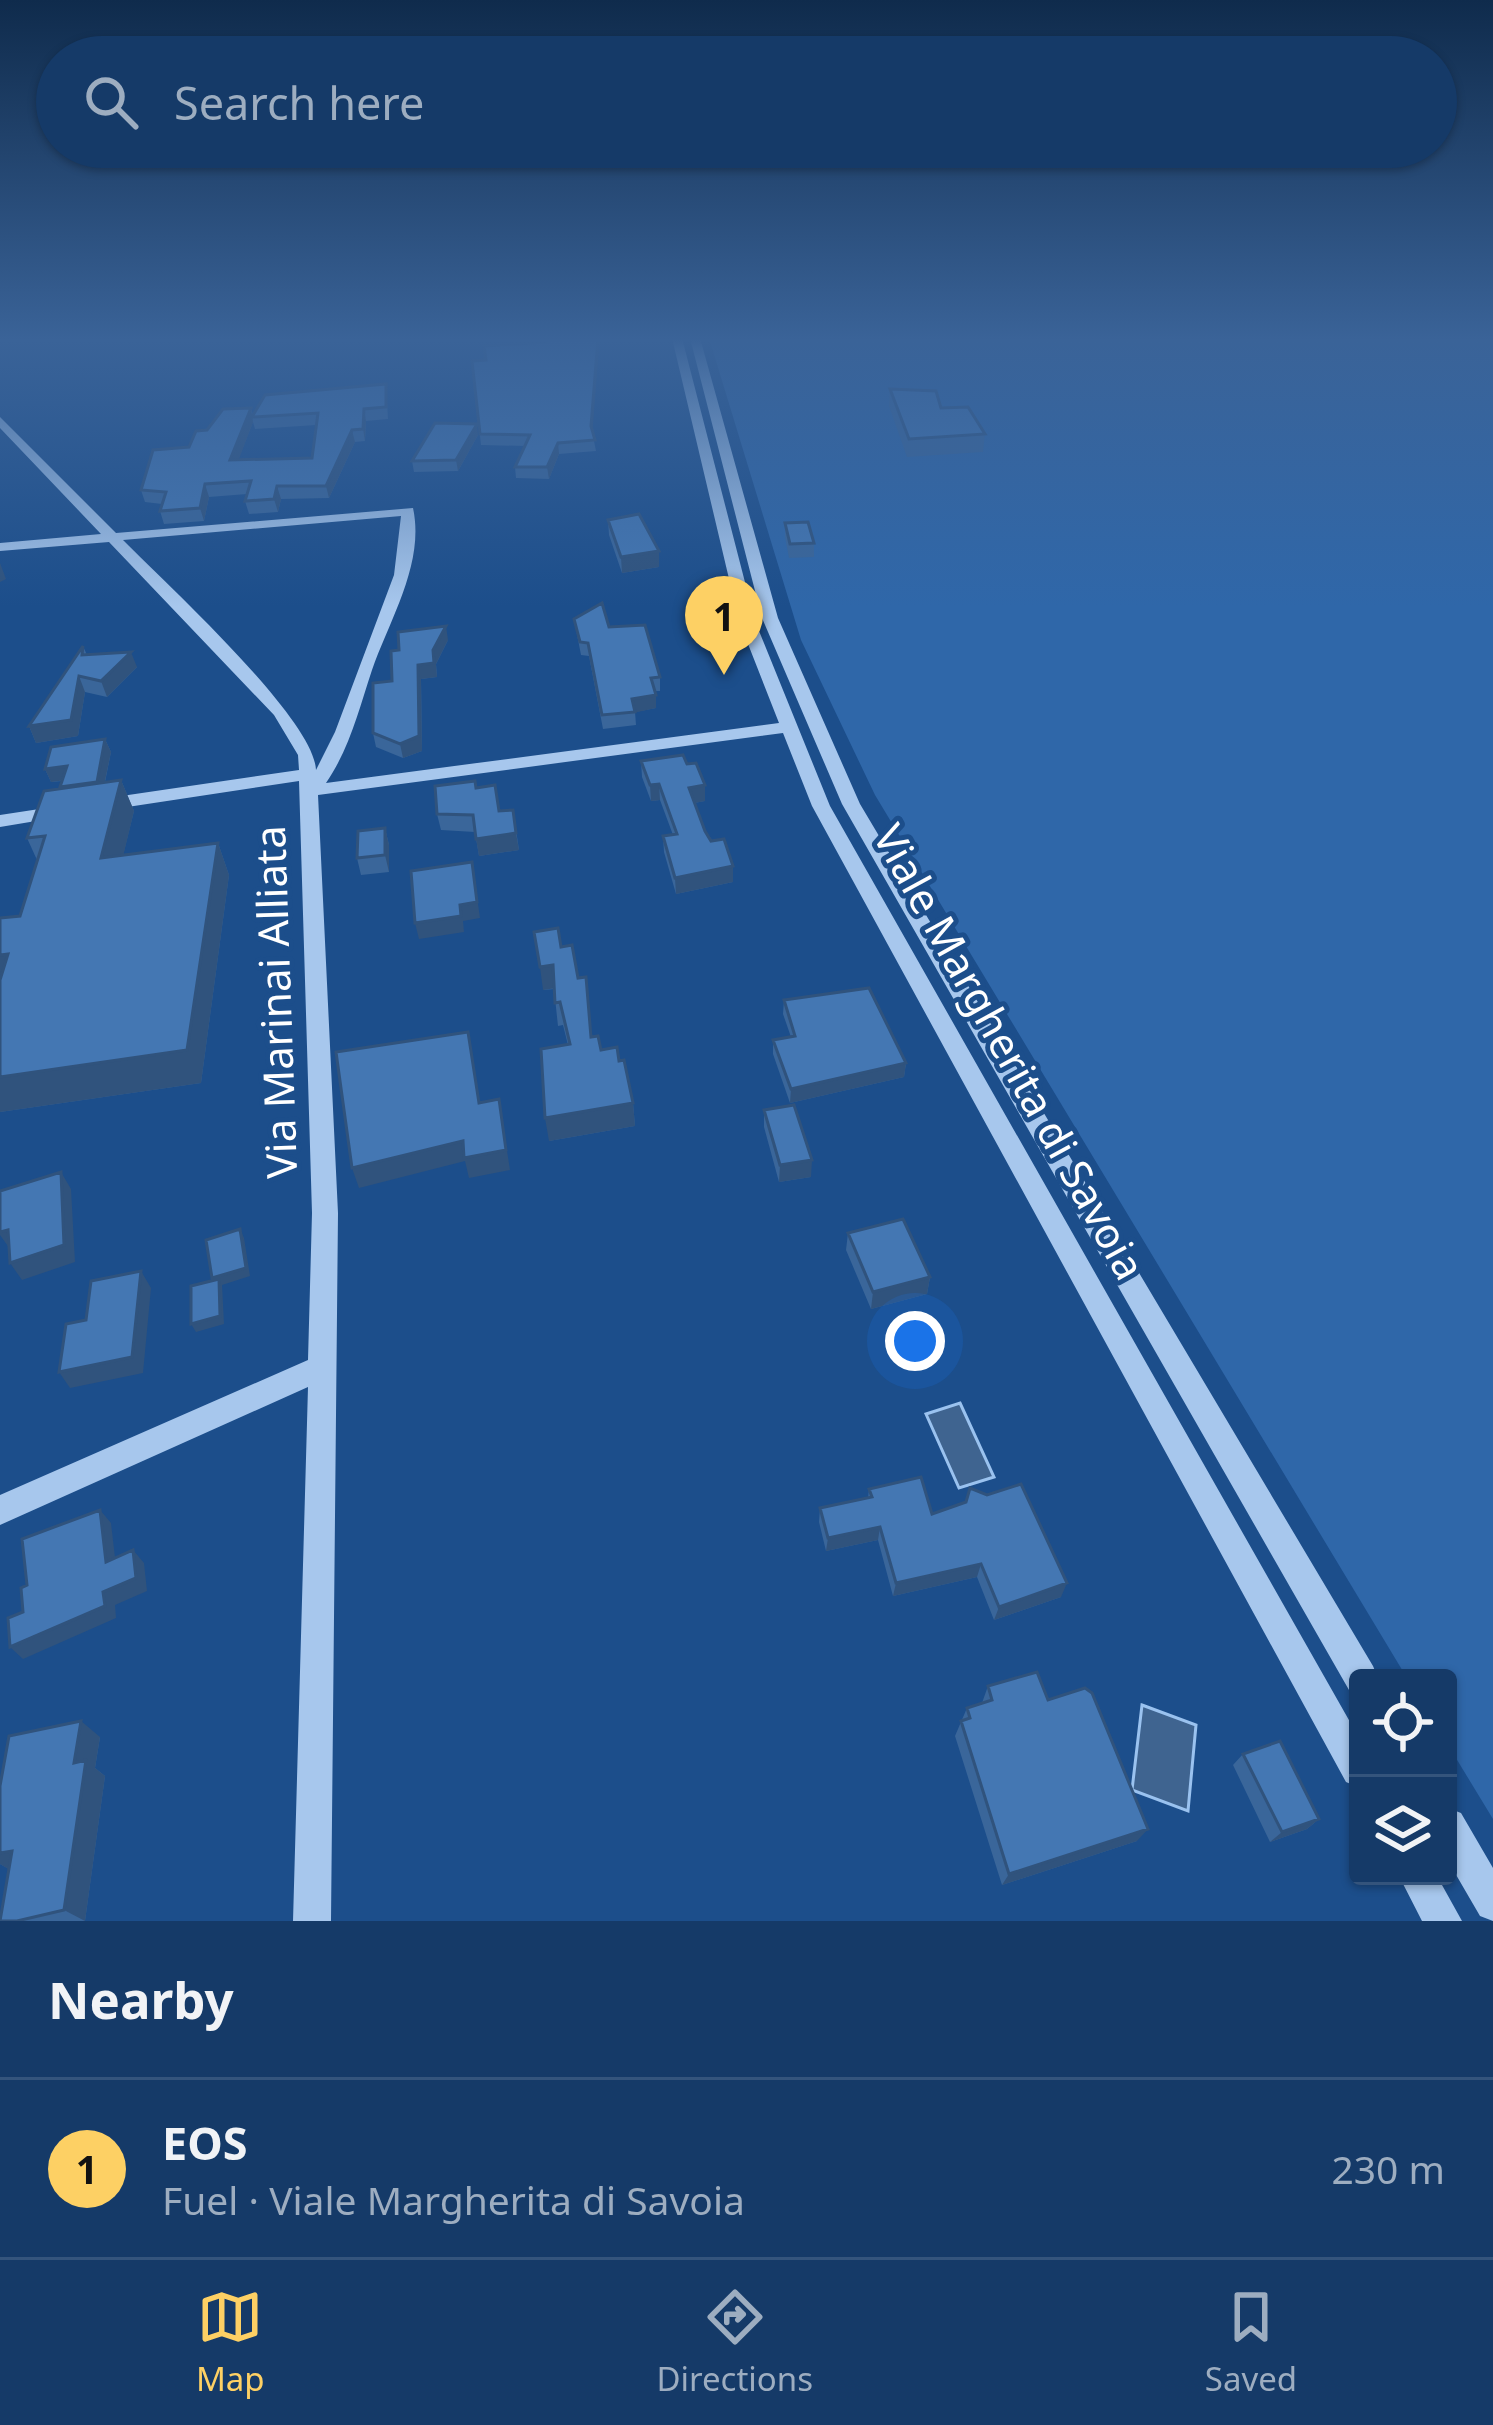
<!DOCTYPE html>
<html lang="en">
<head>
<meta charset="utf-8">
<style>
	body { margin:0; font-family:"Noto Sans",sans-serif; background:#224571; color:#f1f3f6 }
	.controls { position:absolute; right:36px; bottom:36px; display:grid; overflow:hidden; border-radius:12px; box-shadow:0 3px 9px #0004 }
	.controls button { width:108px; height:108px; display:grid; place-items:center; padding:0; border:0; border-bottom:3px solid #34547c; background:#153a68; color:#f1f3f6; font:60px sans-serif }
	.you { position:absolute; left:915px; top:1341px; width:42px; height:42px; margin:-30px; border:9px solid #fff; border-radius:50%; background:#1a73e8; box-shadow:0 0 0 18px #1a73e833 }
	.badge { display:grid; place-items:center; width:78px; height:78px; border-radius:50%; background:#fdd064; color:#111; font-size:39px; font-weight:700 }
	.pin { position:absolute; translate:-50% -99px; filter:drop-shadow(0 3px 6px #0008) }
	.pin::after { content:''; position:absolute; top:63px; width:42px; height:36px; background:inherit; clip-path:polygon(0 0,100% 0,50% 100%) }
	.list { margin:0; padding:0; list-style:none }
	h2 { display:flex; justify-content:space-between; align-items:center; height:156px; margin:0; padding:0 48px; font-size:51px }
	h2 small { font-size:39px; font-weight:400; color:#9dadc0 }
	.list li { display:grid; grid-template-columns:78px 1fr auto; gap:36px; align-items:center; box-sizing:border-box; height:180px; padding:0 48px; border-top:3px solid #34547c }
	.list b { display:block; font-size:45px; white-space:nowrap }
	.list p { margin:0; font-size:39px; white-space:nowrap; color:#9dadc0 }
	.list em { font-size:39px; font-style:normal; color:#9dadc0 }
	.icon { flex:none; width:66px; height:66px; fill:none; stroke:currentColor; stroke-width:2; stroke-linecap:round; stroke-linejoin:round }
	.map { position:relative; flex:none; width:1493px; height:1921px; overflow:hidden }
	.search { position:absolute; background:#153a68; box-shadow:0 3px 9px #0004; left:36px; right:36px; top:36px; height:132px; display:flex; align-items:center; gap:30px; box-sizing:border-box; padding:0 42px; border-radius:66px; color:#9dadc0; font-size:45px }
	.sheet { height:336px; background:#153a68 }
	nav { display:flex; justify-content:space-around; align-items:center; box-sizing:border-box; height:168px; border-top:3px solid #34547c; background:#153a68; font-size:33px; color:#9dadc0 }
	nav a { display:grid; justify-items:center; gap:6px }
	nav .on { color:#fdd064 }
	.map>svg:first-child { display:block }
	.green { fill:#2f67a9 }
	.water { fill:#3f6490; stroke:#9ac2ef; stroke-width:3 }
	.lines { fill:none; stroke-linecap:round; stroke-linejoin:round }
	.minor { fill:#a7c7ed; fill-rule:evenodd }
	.wall { fill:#3a669a; fill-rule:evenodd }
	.shaded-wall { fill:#30537d }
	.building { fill:#4477b3; stroke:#30537d; stroke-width:3 }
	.labels { text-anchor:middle; stroke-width:10; stroke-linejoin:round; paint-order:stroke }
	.street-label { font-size:42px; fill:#fff; stroke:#1c4e8b }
</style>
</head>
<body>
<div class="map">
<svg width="1493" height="1921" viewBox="0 0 1493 1921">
	<rect width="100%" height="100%" fill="#1c4e8b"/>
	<path class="green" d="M709 338H1493V1819L1448 1745V1678H1407L875 795 801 640Z"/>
	<path class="water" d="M960 1403 994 1477 959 1488 926 1414Z
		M1142 1705 1196 1725 1188 1811 1132 1790Z"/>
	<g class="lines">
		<path class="minor" d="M672 338H682L755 621 830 806 1358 1736V1787L1346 1782 812 806 783 733 318 795 338 1213 331 1921H293L308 1387 0 1525V1495L308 1360 312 1213 299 781 101 811 92 805 101 799 299 770 298 755 274 715 109 542 0 551V543L101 534 0 428V417L116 533 413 508C425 563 390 619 372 670 359 709 350 748 326 783L779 723 739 621ZM401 516 394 575 335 732 316 770C314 718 165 583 123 540Z
			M690 338H700L778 618 860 804 1373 1666 1378 1678H1358V1693L1349 1690 842 804 762 618Z
			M59 806 66 808 68 812 66 816 0 827V815Z
			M1448 1808 1461 1813 1493 1868V1921L1480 1916 1448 1861Z
			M1399 1876H1437L1462 1921H1422Z"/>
	</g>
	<path class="wall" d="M598 338 592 431 596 451 559 454 549 479 516 478 515 467 525 446 481 445 472 361 486 360Z
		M386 384 388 419 366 421 365 441 355 442 329 498 281 499 278 512 249 514 245 501 247 494 209 497 204 521 164 524 160 511 162 504 145 502 141 490 207 430 251 408 253 415ZM253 422 255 429 316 425 312 458 238 460Z
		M890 389 941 408 985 434 983 452 907 457 889 406Z
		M478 435 458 471 414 472 412 461Z
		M608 520 659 551V567L622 573 609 535Z
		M785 523 814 543V557L789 558 785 537Z
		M574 619 609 627 660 677V691H655L656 708 635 712 636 725 603 729 589 656 581 655Z
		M448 640 436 664 437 677 421 679 422 751 403 758 376 747 373 733 392 681Z
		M83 646 87 655 137 667 107 697 85 692 78 736 36 743 29 726Z
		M105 739 111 752 105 782 121 780 134 811 123 855 218 843 229 875 201 1083 0 1112V918L20 916 37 860 27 838 60 789 62 781 51 782 45 769Z
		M641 761 687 764 705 785V801L694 803 705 831 733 866V882L676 894 664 852 663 836 673 835 660 800 651 801 642 777Z
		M476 788 499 811 513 810 519 850 479 856 475 832 441 830 437 814Z
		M385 828 389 845V872L361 875 357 858Z
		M561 947 578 978 592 1037 601 1050 619 1061 633 1103 635 1126 549 1141 568 1045 563 1025 558 1026 554 989 543 990Z
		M784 1000 906 1063 904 1077 790 1103 773 1054V1040L791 1037 783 1014Z
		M764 1110 811 1177 779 1182 764 1127Z
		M848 1233 930 1277 927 1294 871 1309 846 1250Z
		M869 1489 932 1514 1061 1597 994 1620 977 1577 893 1596 878 1540 826 1551 819 1522 820 1508 868 1498Z
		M988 1686 1048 1700 1137 1841 1002 1885 955 1736 967 1708 982 1703Z
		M100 1737 95 1768 105 1776 85 1921H17L9 1869 0 1864V1786Z
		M1243 1754 1319 1819 1307 1829 1270 1842 1233 1765Z"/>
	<path class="shaded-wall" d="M321 338H366L322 341Z
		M598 338 599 348 592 437 591 426Z
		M251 408 253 422 234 472 230 460Z
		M364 409 366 421 365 441 363 429Z
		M477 424 478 435 458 471 456 460Z
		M352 430 355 442 329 498 326 486Z
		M558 443 559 454 549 479 547 467Z
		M205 484 209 497 204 521 200 508Z
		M277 486 281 499 278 512 274 499Z
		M659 551V567L622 573 621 557Z
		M0 563 6 579 0 582Z
		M446 626 448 640 436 664 437 677 421 679 422 751 403 758 400 744 418 665Z
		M131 652 137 667 107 697 101 681Z
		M79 676 85 692 78 736 36 743 29 726Z
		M656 695V708L633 713 632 699Z
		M105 739 111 752 102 795 66 801Z
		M67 766 73 779 51 782 45 769Z
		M121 780 134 811 115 890 101 858Z
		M659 784 660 800 651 801 650 785Z
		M705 785V801L689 804V788Z
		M385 828 389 845V872L385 855Z
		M516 833 519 850 479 856 476 839Z
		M218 843 229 875 201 1083 0 1112V1077Z
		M472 862 480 918 463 921 464 932 419 939 415 923 460 905Z
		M733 866V882L676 894 675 878Z
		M8 954 0 989V955Z
		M553 965 556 988 543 990 540 967Z
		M906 1063 904 1077 790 1103 791 1089Z
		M499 1099 510 1170 469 1178 465 1161 359 1188 352 1168Z
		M633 1103 635 1126 549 1141 545 1118Z
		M812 1160 811 1177 779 1182 780 1165Z
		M61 1172 71 1189 75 1262 22 1280 10 1263Z
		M240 1229 244 1238 250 1276 222 1285 224 1324 196 1332 191 1324 216 1287 212 1278Z
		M8 1230 10 1249 0 1235V1232Z
		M141 1271 151 1288 143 1373 70 1388 59 1372Z
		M930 1277 927 1294 871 1309 873 1292Z
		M100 1510 111 1523 117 1575 106 1562Z
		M880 1527 878 1540 826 1551 828 1538Z
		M133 1550 144 1563 147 1591 115 1605 116 1618 23 1659 10 1647 103 1592Z
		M981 1564 977 1577 893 1596 896 1583Z
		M1067 1583 1061 1597 994 1620 999 1607Z
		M81 1721 100 1737 95 1768 105 1776 85 1921 64 1910 74 1763Z
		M1319 1819 1307 1829 1270 1842 1282 1832Z
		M1148 1829 1137 1841 1002 1885 1009 1874Z
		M12 1851 10 1870 0 1864V1853Z"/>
	<path class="building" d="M546 338H598L591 426 595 440 558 443 547 467H515L530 435 480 434 472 361 486 360 484 346 546 342Z
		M386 384V407L364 409 363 429 352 430 326 486H277L274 499 245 501 251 481 205 484 200 508 160 511 166 492 141 490 153 450 189 447 196 431 207 430 223 409 251 408 230 460 312 458 318 413 252 417 265 395Z
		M890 389 936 391 941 408 968 407 985 434 909 439Z
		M435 423 477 424 456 460 412 461Z
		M639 514 659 551 621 557 608 520Z
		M808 522 814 543 790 544 785 523Z
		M602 603 609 627 645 625 660 677 651 678 656 695 632 699 635 712 602 715 588 643 580 642 574 619Z
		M446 626 433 650 434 663 418 665 419 736 400 744 373 733V683L392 681 391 651 399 650 398 632Z
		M83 646 82 655 131 652 101 681 79 676 71 720 29 726Z
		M105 739 97 782 60 787 67 766 45 769 51 747Z
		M683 755 687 764 696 763 705 785 689 788 705 831 711 841 724 839 733 866 675 878 663 836 677 834 659 784 650 785 641 761Z
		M121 780 101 858 218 843 187 1050 0 1077V980L8 954 0 955V918L20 916 45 836 27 838 44 791Z
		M475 781 476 788 495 785 499 811 513 810 516 833 476 839 473 815 437 814 435 786Z
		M385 828V855L357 858 358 831Z
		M472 862 477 902 460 905 461 916 415 923 411 871Z
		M558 928 561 947 572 945 578 978 586 977 591 1037 598 1036 601 1050 617 1047 619 1061 624 1060 633 1103 545 1118 541 1049 570 1044 560 1002 555 1003 553 965 540 967 534 932Z
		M869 988 906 1063 791 1089 773 1040 795 1036 784 1000Z
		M468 1032 479 1103 499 1099 506 1150 464 1158 463 1141 352 1168 336 1052Z
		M794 1105 812 1160 780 1165 764 1110Z
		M61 1172 64 1245 10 1263 8 1230 0 1232V1191Z
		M903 1219 930 1277 873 1292 848 1233Z
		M240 1229 246 1268 212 1278 206 1240Z
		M141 1271 132 1357 59 1372 66 1324 86 1320 91 1281Z
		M219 1279 220 1316 191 1324V1286Z
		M921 1477 932 1514 966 1502 970 1488 987 1495 1021 1484 1067 1583 999 1607 981 1564 896 1583 880 1527 828 1538 820 1508 872 1497 869 1489Z
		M100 1510 106 1562 133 1550 136 1578 103 1592 105 1606 10 1647 8 1618 23 1612 21 1588 27 1585 22 1539Z
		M1037 1672 1048 1700 1085 1688 1092 1693 1148 1829 1009 1874 961 1721 970 1718 967 1708 992 1700 988 1686Z
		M81 1721 74 1763 86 1760 64 1910 17 1921H0L12 1851 0 1853V1786L9 1736Z
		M1280 1741 1319 1819 1282 1832 1243 1754Z"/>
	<linearGradient id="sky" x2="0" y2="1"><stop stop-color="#0f2b4c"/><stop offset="0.56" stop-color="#3a6398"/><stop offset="1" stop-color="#3a6398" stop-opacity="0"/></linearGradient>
	<rect width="1493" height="607" fill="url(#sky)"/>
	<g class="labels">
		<g class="street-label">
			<text transform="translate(276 1002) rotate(-92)" y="15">Via Marinai Alliata</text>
			<text transform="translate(1009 1052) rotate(61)" y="15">Viale Margherita di Savoia</text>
		</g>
	</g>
</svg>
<div class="controls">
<button><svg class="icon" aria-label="locate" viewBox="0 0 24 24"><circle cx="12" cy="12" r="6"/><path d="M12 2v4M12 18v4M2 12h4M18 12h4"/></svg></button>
<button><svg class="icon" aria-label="layers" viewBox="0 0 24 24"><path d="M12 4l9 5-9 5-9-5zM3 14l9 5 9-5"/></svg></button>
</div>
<div class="you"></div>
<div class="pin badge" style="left:724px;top:675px">1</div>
<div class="search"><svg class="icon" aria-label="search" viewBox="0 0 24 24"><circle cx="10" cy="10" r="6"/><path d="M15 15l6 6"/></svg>Search here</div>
</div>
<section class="sheet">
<h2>Nearby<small></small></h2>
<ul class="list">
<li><span class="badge">1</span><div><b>EOS</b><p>Fuel · Viale Margherita di Savoia</p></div><em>230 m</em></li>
</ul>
</section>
<nav>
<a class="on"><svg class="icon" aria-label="map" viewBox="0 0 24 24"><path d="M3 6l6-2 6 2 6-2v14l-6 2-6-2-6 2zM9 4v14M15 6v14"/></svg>Map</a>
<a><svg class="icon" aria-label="directions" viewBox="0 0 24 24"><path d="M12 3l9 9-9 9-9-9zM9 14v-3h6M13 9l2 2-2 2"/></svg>Directions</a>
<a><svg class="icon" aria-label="saved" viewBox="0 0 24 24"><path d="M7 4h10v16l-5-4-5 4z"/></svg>Saved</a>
</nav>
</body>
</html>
